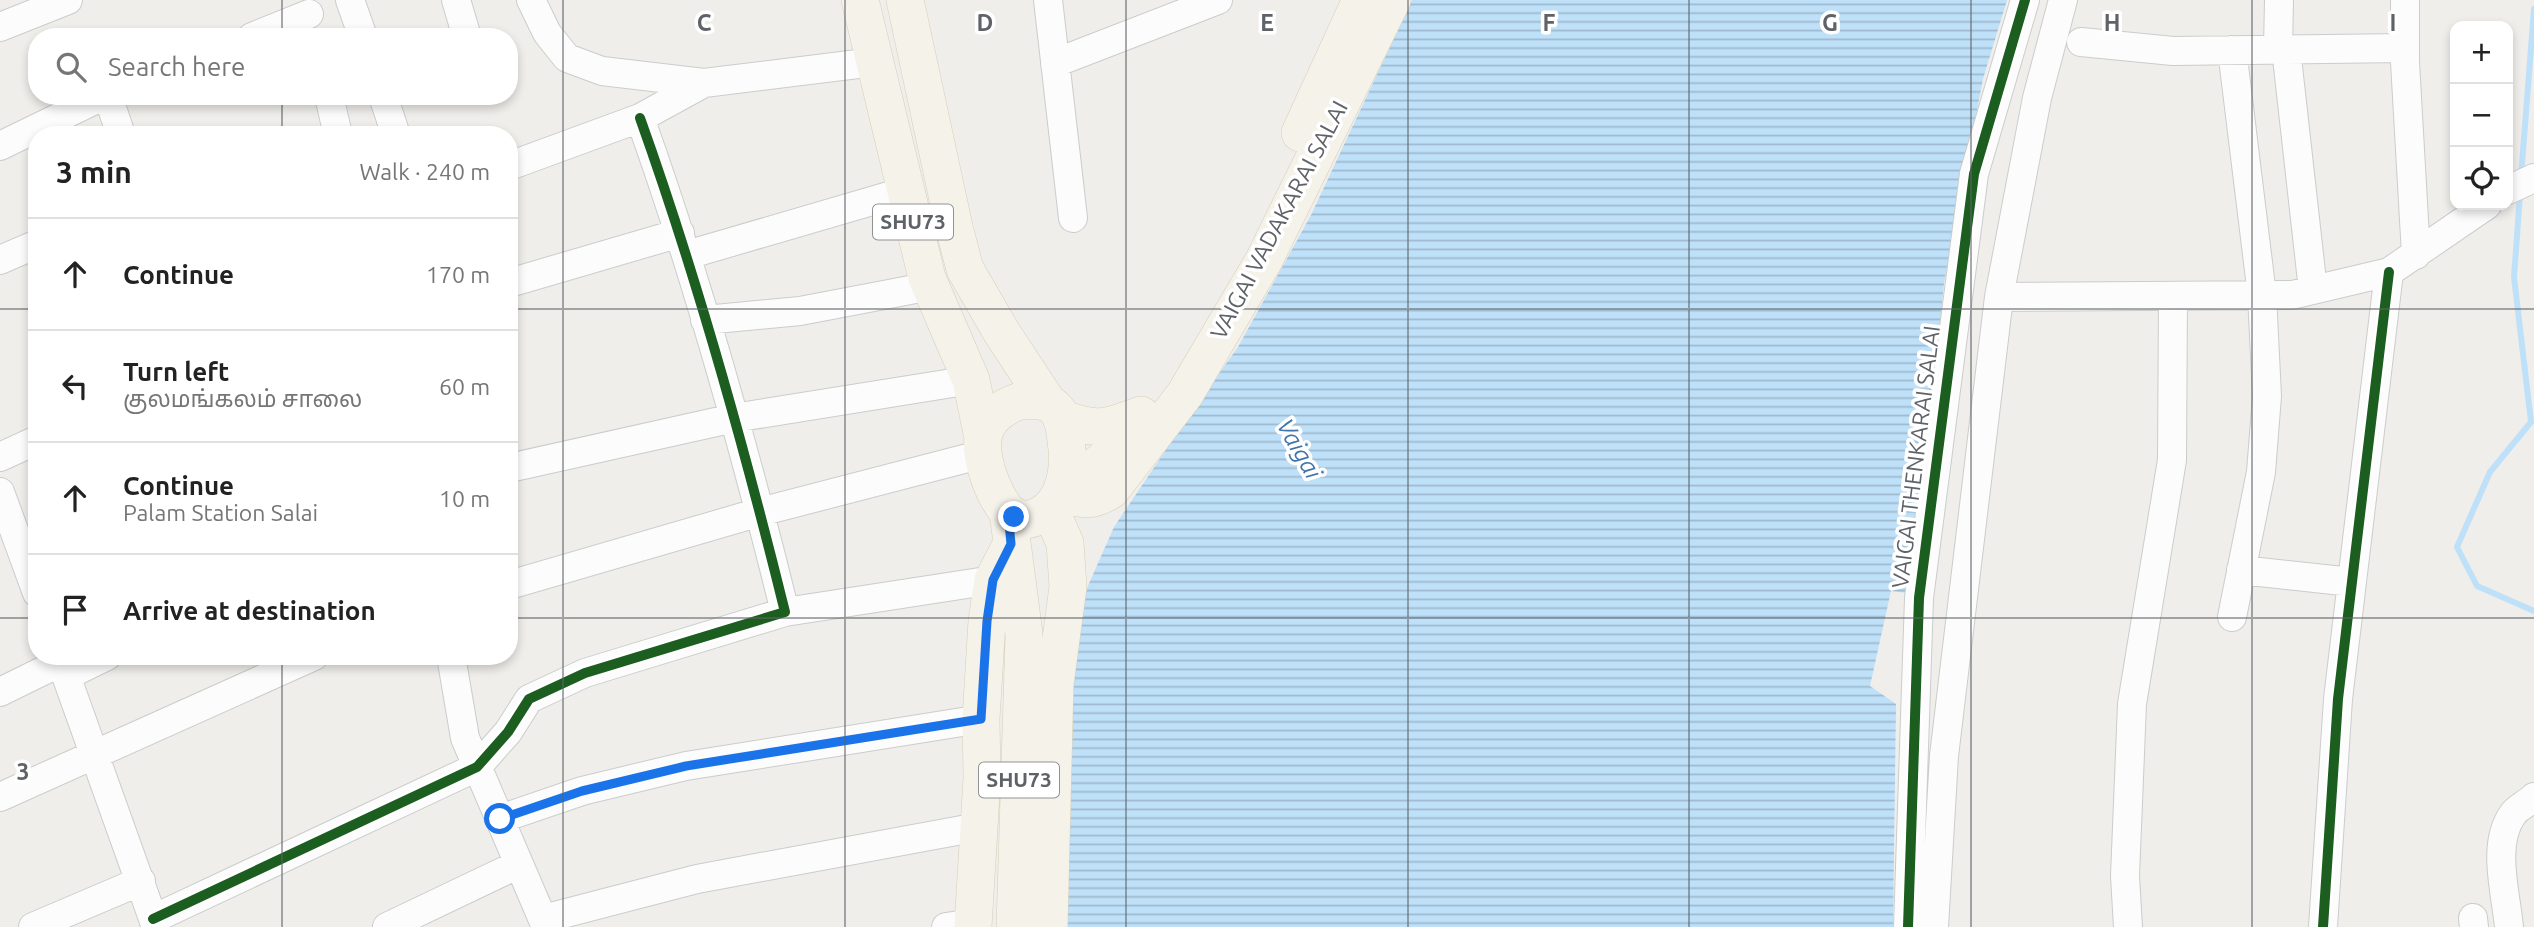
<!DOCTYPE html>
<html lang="en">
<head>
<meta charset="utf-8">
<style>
	body { margin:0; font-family:Ubuntu,"Noto Sans Tamil",sans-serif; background:#f6f6f6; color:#222 }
	.controls { position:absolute; right:21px; top:21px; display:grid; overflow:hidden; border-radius:14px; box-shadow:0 4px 10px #0003 }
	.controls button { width:63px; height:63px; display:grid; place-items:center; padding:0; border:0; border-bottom:2px solid #e0e0e0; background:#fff; color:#222; font:35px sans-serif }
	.stop { position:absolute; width:21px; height:21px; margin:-16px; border:5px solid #1a73e8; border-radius:50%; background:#fff }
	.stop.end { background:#1a73e8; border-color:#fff; box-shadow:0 2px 7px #0008 }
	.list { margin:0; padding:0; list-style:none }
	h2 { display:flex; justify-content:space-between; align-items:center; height:91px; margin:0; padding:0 28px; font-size:30px }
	h2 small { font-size:23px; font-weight:400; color:#767676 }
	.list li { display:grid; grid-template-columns:46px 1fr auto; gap:21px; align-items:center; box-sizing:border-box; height:112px; padding:0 28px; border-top:2px solid #e0e0e0 }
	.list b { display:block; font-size:26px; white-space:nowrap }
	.list p { margin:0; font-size:23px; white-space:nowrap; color:#767676 }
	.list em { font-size:23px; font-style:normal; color:#767676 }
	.icon { flex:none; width:38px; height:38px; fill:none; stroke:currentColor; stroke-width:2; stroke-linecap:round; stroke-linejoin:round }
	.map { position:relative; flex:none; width:2534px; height:927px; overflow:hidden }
	.search { position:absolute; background:#fff; box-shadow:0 4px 10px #0003; left:28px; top:28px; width:490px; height:77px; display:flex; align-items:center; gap:18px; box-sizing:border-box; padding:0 24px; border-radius:28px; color:#767676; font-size:26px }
	.panel { position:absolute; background:#fff; box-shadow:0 4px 10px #0003; left:28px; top:126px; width:490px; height:539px; border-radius:28px }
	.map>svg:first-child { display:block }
	.water { fill:url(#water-rules) }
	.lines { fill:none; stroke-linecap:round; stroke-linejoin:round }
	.stream { stroke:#bfe0f9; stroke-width:6 }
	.minor-casing { stroke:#cbcccc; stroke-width:30 }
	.major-casing { stroke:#d7ceb8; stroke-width:38 }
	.minor { stroke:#fdfcfc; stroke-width:28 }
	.major { stroke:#f4f2e9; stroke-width:37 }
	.cycleway-casing { stroke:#fff; stroke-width:15 }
	.cycleway { stroke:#1b5e20; stroke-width:10 }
	.route { stroke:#1a73e8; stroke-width:9 }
	.grid { fill:none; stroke:#5f6368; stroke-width:2; stroke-opacity:0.55 }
	.labels { text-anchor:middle; stroke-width:7; stroke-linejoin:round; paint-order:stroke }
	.shield { fill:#fff; stroke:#8f9295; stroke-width:2 }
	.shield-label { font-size:21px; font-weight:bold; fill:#5f6368 }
	.street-label { font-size:23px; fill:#5f6368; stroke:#fff }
	.water-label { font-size:24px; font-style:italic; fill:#4174aa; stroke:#fff }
	.grid-label { font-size:23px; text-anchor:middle; font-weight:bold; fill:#5f6368; stroke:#fff; stroke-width:7; stroke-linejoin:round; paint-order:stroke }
</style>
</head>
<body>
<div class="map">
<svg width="2534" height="927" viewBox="0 0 2534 927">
	<defs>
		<pattern id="water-rules" width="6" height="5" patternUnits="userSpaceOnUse" patternTransform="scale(1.75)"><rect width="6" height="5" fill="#bfe0f9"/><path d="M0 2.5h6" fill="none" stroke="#9eb9cd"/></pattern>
	</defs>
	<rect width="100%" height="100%" fill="#efeeea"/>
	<path class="water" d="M1412 0H2007L1983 79 1944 283 1932 409 1907 593 1891 591 1870 686 1896 704 1893 927H1060L1072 670 1087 588 1114 527 1190 414 1238 347 1311 215Z"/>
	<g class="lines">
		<path class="stream" d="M2521 177 2534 9
			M2520 195 2514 277 2531 422 2490 472 2457 547 2477 586 2534 611"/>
		<defs>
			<path id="minor" d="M350 0 363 37
				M456 0 467 37
				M531 0 547 33 567 58 602 71 704 83 874 62
				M1048 0 1073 218
				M2405 0V62L2416 255
				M0 27 68 0
				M252 37 309 14
				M2081 42 2173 51 2405 48
				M2286 49 2313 290
				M2232 50 2262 295 2267 396 2261 472 2232 617
				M2278 50 2279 0
				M1055 63 1218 0
				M108 96 121 135
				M329 96 338 135
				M383 96 396 135
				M0 146 103 96
				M509 166 640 118 704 83
				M2508 190 2534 178
				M687 255 906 191
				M0 260 37 244
				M509 283 680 233
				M1999 297 2292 295 2389 272 2487 205
				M705 320 800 311 931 286
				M0 457 37 440
				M509 468 734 418 971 380
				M0 492 37 593
				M2241 570 2352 582
				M509 585 760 512 983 454
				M785 612 993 580
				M59 656 156 927
				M451 656 465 738 546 927
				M66 676 107 656
				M0 692 61 662
				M0 797 314 656
				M500 819 582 791 686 766 981 719
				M2473 918 2474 927
				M153 919 477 767 508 732 529 699 585 673 785 612C744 446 698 280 640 118
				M543 919 697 879 978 827
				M33 927 141 881
				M387 927 519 864
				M946 927 973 923
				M1908 927 1919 598 1974 174 2025 0
				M1934 927 1944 756 1999 297 2037 98 2063 0
				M2128 927 2125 876 2132 704 2172 460 2173 297
				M2323 927 2338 699 2389 272
				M2509 927C2506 893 2491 844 2513 814 2518 807 2527 804 2534 797"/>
			<path id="major" d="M860 0 927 278 971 380 983 438
				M905 0 954 227 965 269 1002 333 1048 403
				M1300 133 1361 0
				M1020 401C1032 400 1047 399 1056 409 1063 417 1065 430 1066 441 1071 472 1063 514 1026 520 1018 519 1012 516 1007 511 993 494 980 459 983 438 986 418 1002 407 1020 401Z
				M1061 418C1098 432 1106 428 1141 415
				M1065 481C1099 469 1106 459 1128 431
				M1060 495C1082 499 1091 503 1111 490L1185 394 1264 260 1392 0
				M1008 512 1024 634 1015 927
				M973 927 982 778 981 719 987 621 993 580 1011 545
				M1049 927 1055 684 1068 587 1065 543 1053 516"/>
		</defs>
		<use href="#minor" class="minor-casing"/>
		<use href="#major" class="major-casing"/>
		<use href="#minor" class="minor"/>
		<use href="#major" class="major"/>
		<defs>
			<path id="cycleway" d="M153 919 477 767 508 732 529 699 585 673 785 612C744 446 698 280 640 118
				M1908 927 1919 598 1974 174 2025 0
				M2323 927 2338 699 2389 272"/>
		</defs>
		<use href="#cycleway" class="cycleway-casing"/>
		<use href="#cycleway" class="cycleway"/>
	</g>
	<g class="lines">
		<path class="route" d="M500 819 582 791 686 766 981 719 987 621 993 580 1011 544 1008 512 1014 517"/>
	</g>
	<path class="grid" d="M282 0V37M563 0V927M845 0V927M1126 0V927M1408 0V927M1689 0V927M1971 0V927M2252 0V927M282 96V135M0 309H37M509 309H2534M0 618H37M509 618H2534M282 656V927"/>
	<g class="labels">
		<g class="shield">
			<rect x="873" y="204.5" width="80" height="35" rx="5"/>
			<rect x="979" y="762.5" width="80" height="35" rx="5"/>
		</g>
		<g class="shield-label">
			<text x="913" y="229">SHU73</text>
			<text x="1019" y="787">SHU73</text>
		</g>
		<g class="street-label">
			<text transform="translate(1279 220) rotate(-62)" y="8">VAIGAI VADAKARAI SALAI</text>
			<text transform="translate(1916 457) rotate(-83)" y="8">VAIGAI THENKARAI SALAI</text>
		</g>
		<g class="water-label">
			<text transform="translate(1299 449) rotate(60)" y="8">Vaigai</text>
		</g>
	</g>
	<g class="grid-label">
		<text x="704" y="31">C</text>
		<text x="985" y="31">D</text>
		<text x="1267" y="31">E</text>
		<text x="1549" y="31">F</text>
		<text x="1830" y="31">G</text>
		<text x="2112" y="31">H</text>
		<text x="2393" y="31">I</text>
		<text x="23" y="780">3</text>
	</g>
</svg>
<div class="controls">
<button>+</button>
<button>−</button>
<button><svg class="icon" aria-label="locate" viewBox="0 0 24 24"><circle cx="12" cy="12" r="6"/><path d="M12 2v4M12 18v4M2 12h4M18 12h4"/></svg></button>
</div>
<div class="stop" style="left:500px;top:819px"></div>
<div class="stop end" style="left:1014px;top:517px"></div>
<div class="search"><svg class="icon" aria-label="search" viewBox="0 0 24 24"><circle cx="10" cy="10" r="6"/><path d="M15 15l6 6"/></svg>Search here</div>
<section class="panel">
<h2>3 min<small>Walk · 240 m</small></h2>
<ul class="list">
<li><svg class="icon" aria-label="ahead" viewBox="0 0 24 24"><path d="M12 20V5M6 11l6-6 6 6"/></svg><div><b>Continue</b></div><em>170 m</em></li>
<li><svg class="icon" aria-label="left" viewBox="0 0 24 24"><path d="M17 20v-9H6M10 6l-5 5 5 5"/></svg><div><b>Turn left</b><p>குலமங்கலம் சாலை</p></div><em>60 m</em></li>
<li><svg class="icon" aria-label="ahead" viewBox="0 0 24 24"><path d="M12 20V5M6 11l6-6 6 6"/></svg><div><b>Continue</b><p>Palam Station Salai</p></div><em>10 m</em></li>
<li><svg class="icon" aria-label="arrive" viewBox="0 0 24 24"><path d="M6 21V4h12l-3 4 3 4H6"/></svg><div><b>Arrive at destination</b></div></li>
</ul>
</section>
</div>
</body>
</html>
